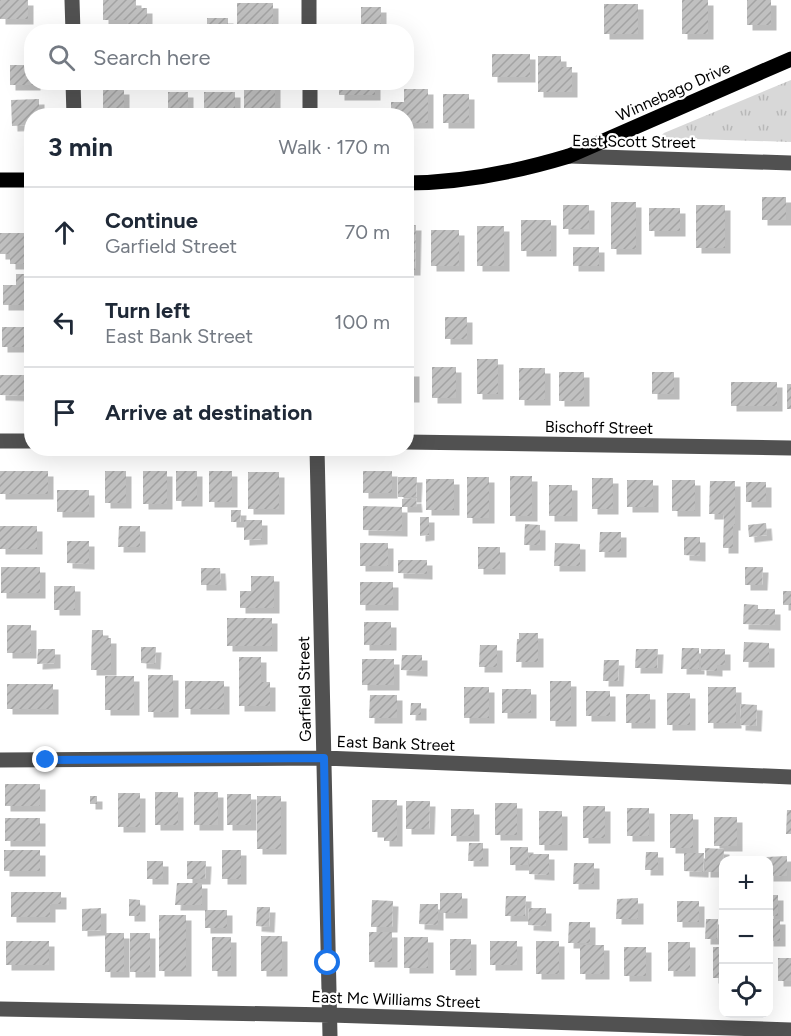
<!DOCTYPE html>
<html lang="en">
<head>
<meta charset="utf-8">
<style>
	body { margin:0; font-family:Figtree,sans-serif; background:#f2f2f3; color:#1f2937 }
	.controls { position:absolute; right:18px; bottom:18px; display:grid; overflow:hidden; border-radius:12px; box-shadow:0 6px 24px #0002 }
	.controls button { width:54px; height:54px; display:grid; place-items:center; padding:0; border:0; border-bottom:2px solid #e0e1e3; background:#fff; color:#1f2937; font:30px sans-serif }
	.stop { position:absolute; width:18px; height:18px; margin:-14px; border:4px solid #1a73e8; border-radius:50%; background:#fff }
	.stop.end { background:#1a73e8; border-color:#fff; box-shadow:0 2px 6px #0008 }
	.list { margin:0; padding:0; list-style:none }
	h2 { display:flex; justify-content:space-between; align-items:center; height:78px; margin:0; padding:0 24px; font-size:26px }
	h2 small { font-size:20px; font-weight:400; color:#747a83 }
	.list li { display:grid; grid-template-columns:39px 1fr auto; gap:18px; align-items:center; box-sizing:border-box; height:90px; padding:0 24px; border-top:2px solid #e0e1e3 }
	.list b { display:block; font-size:22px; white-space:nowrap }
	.list p { margin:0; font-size:20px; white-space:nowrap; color:#747a83 }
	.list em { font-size:20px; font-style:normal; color:#747a83 }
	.icon { flex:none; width:33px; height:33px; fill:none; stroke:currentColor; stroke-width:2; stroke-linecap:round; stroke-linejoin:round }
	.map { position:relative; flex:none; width:791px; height:1036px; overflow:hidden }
	.search { position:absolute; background:#fff; box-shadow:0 6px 24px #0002; left:24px; top:24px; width:390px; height:66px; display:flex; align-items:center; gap:15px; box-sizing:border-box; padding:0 21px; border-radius:24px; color:#747a83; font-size:22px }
	.panel { position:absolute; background:#fff; box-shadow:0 6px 24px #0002; left:24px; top:108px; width:390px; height:348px; border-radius:24px }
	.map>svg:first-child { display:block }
	.park { fill:url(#park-tufts) }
	.building { fill:url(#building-hatch); filter:url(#shadow) }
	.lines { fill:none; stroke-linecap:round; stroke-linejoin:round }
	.minor { stroke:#515151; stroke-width:15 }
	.major { stroke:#000; stroke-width:15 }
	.route { stroke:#1a73e8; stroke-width:8 }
	.labels { text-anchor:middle; stroke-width:4.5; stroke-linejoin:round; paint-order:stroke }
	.street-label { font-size:16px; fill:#000; stroke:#fff }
</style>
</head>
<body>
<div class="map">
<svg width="791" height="1036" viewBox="0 0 791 1036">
	<defs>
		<pattern id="park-tufts" width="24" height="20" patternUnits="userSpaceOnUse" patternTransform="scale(1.5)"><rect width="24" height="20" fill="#d8d8d8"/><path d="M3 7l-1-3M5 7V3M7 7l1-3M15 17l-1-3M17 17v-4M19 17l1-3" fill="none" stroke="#b8b8b8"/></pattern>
		<pattern id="building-hatch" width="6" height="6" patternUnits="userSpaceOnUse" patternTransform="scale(1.5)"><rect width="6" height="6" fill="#c0c0c0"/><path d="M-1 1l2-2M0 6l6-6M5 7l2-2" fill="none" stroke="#a3a3a3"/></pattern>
		<filter id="shadow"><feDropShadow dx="5.5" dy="5.5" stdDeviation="0" flood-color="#0004"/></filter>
	</defs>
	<rect width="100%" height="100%" fill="#fff"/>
	<path class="park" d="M791 80V142L663 138 662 135 664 133Z"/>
	<path class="building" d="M0 0H28V19H0Z
		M103 0H136V8H147V32H127V20H103Z
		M682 0H708V34H682Z
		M747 0H771V25H747Z
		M237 3H273V28H237Z
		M604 4H638V34H604Z
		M361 7H381V32H361Z
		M207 18H228V32H207Z
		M492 54H530V77H492Z
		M538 56H561V67H572V92H538Z
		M10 65H32V82H35V85H10Z
		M244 82H275V116H244Z
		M339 82H375V95H339Z
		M103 89H124V116H103Z
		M404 89H428V123H406V116H391V102H404Z
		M168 92H188V116H168Z
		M204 92H235V116H204Z
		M443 94H469V123H443Z
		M39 99V116H32V125L12 126 11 100Z
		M762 197H786V220H762Z
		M611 202H636V249H611Z
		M563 205H589V229H563Z
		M696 205H725V248H696Z
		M649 208H680V231H649Z
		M521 220H551V251H521Z
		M406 225H416L415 270H406Z
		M477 226H504V266H477Z
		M431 230H459V266H431Z
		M0 233H32V264H10V254H0Z
		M573 247H599V266H573Z
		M16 274H26V285H32V305H3V285H16Z
		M445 317H467V339H445Z
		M2 327H32V347H2Z
		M477 359H498V394H477Z
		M432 367H456V398H432Z
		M519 368H545V400H519Z
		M406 371H414V397H406Z
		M559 372H584V401H559Z
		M652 372H674V394H652Z
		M0 375H32V396L0 395Z
		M731 382H777V406H731Z
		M787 384H791V409H787Z
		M0 471H48V494H0Z
		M105 471H126V503H105Z
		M143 471H167V504H143Z
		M176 471H197V501H176Z
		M209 471H232V502H209Z
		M363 471H392V493H363Z
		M248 472H279V509H248Z
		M510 476H532V516H510Z
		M398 477H417L416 497H398Z
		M467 477H489V518H467Z
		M592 478H613V509H592Z
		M426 479H454V510H426Z
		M627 480H653V507H627Z
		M672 480H695V511H672Z
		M710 481H735V525H733V548H723L724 514H709Z
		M746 482H766V502H746Z
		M549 485H572V516H549Z
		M57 490H89V512H57Z
		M416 498 417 507H402V499Z
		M363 506 402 507V531L363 530Z
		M231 510H241L240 522H231Z
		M420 517H429V535L420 536Z
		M244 520H262V539L244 540Z
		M766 523 767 535 749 537 748 525Z
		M525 524 540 525V545H524Z
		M0 526H37V549H0Z
		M119 526H140V547H118Z
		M600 532H621V552H599Z
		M684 537H700V556L684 555Z
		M67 541H89V564L67 563Z
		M360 543H388V566H360Z
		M555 543 580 544V566H554Z
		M478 547H500V569H478Z
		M398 560H427V574L398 573Z
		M1 567H40V593H1Z
		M745 567H763L762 585H745Z
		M201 568H220L221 585H201Z
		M251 576H274V608H240V591H251Z
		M360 582H393V605H360Z
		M54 586H75V610H54Z
		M783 591H791V605H783Z
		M744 604 758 605V609H775V625L743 624Z
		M227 618H272V646H227Z
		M364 622H391V645H364Z
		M7 625H31V653H7Z
		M92 630H103V638H111V670H91Z
		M519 633H538V662H516L517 639H519Z
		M744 642 769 643V662H743Z
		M480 645H497V667H479Z
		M141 647H156L155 664 141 663Z
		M682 648H699V669H681Z
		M38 649H55V663L37 664Z
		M636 649H658L657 668H635Z
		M701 649H725V665H717V671L701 670Z
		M402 655H422V671L401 670Z
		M239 657H261V682H270V706H239Z
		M362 659H394V685H362Z
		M604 660H619L618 681H603Z
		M148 675H173V712H148Z
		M105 676H134V710H105Z
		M185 681H224V709H185Z
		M550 681H571V721H550Z
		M7 684H53V709H7Z
		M464 687H489V718H464Z
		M708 687H736V723H708Z
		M502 689H531V713H502Z
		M586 691H610V716H586Z
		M667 693H690V725H667Z
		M626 694H650V723H626Z
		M370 695H397V718H369Z
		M411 703H421V715H410Z
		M741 704 757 705 756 726 740 725Z
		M5 784H40V806H5Z
		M155 792H178V825H155Z
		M194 792H218V825H194Z
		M118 793H140V827H118Z
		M227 794H251V825H227Z
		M90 796H97V804H90Z
		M257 796H281V849H257Z
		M372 800H397V841H384V832H372Z
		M406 801H430L429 829H406Z
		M495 803H517V835H495Z
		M583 806H605V838H583Z
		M627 808H649V836H627Z
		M451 809H474V836H451Z
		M787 810H791V834H786Z
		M539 811H562V845H539Z
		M670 814H693V848H670Z
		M714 817H737V846H714Z
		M5 818H40V841H5Z
		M469 843H483V861H468Z
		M510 847H528V865H510Z
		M705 848 724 849 723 872H705Z
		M4 850H40V871H4Z
		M222 850H241V879H222Z
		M646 852H658V870H645Z
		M684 853H704L703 872 684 871Z
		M529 854H549V875L529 874Z
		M787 856V876H768V860H766V857Z
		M147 861H163V879H147Z
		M187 861H206L205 879H187Z
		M574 863H594V884H573Z
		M177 883H202V905H175Z
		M11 892H61V904H50V917H11Z
		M440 893H462V913H440Z
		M768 895H778V916H768Z
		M506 896H526L525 916H505Z
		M638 898V919H616L617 899Z
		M129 899 140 900V916H129Z
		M372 900 393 901 392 927H371Z
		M677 901H699V922H677Z
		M420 904H438V925L419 924Z
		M257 907H270L269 927 256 926Z
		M101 908V930L82 931V909Z
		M529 908H546V926L528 925Z
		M205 910H227V928H205Z
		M159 915H186V971H159Z
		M706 919H718L717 939H705Z
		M768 919H780V941H768Z
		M569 922H590V943H568Z
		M369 932H392V962H369Z
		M105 933H124V972H105Z
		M130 933H150V972H130Z
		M261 936H282V971H261Z
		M212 937H231V971H212Z
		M404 937H428V968H404Z
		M450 939H471V970H450Z
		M6 941H49V965H6Z
		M490 941H517V965H490Z
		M536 941H559V974H536Z
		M668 942H690V971H668Z
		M580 945H604V974H580Z
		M624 947H646V976H624Z
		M713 947H724V978H713Z
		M778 958H791V981H778Z"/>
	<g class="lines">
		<path class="minor" d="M72 0 73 32
			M309 0V32
			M73 82 74 116
			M310 82V116
			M569 156 791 163
			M0 441H32
			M406 442 791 448
			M317 448 330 1036
			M0 760 324 758 791 777
			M0 1009 330 1015 791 1030"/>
		<path class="major" d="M0 180H32
			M406 183C463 183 516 172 569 156L791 59"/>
	</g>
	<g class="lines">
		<path class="route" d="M46 760 324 758 328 963"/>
	</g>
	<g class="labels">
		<g class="street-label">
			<text transform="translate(673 91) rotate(-24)" y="6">Winnebago Drive</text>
			<text transform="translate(634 141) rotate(1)" y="6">East Scott Street</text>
			<text transform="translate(599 427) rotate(1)" y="6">Bischoff Street</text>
			<text transform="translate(304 689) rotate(-91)" y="6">Garfield Street</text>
			<text transform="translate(396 743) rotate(2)" y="6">East Bank Street</text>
			<text transform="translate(396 999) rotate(2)" y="6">East Mc Williams Street</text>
		</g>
	</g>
</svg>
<div class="controls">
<button>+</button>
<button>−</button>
<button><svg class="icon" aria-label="locate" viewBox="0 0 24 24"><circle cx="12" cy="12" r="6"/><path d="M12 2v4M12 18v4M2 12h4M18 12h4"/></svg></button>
</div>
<div class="stop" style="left:328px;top:963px"></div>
<div class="stop end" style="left:46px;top:760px"></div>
<div class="search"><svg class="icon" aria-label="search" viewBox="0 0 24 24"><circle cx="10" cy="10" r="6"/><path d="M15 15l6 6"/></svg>Search here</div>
<section class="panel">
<h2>3 min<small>Walk · 170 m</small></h2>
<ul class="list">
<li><svg class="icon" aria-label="ahead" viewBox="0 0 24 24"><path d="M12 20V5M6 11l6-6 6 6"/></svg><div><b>Continue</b><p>Garfield Street</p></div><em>70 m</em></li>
<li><svg class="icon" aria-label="left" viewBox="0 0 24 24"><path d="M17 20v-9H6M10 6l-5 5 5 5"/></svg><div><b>Turn left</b><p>East Bank Street</p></div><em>100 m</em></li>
<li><svg class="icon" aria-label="arrive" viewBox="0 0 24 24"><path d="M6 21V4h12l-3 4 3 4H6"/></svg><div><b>Arrive at destination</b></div></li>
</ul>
</section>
</div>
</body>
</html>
